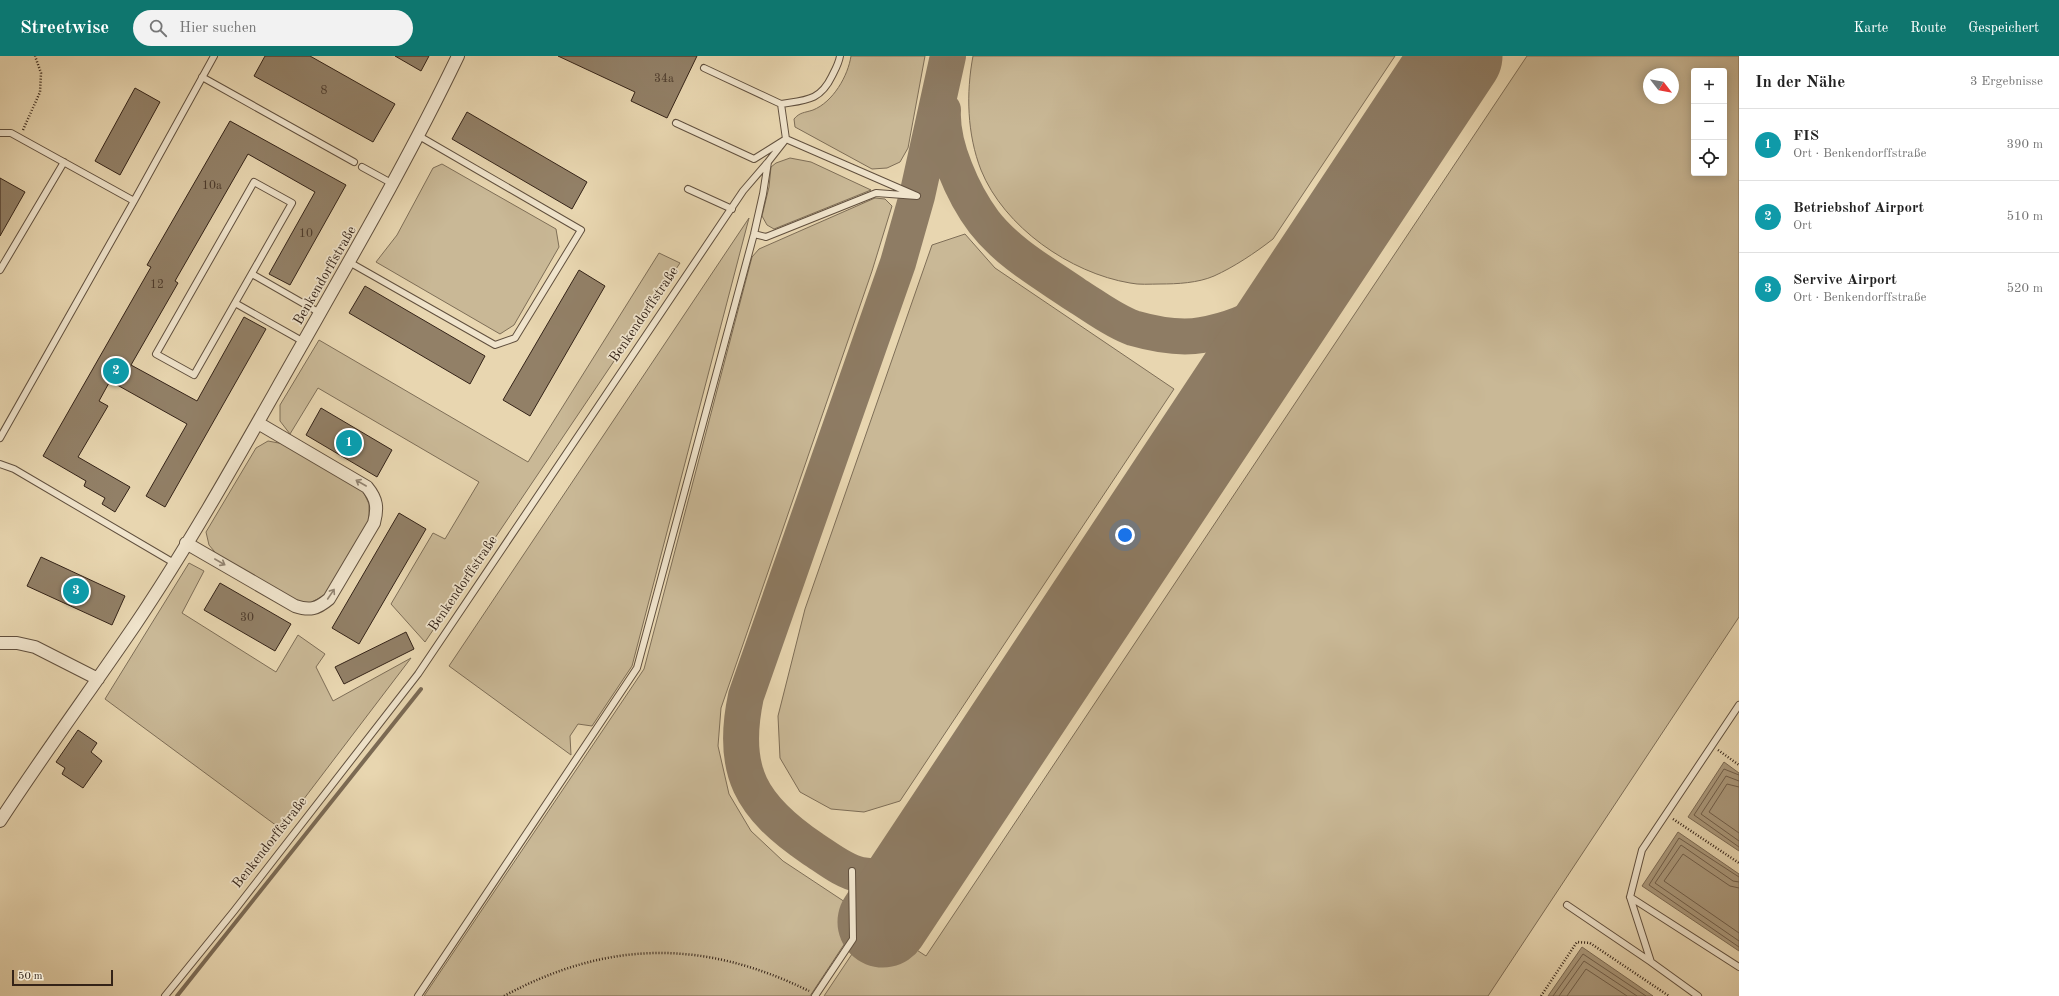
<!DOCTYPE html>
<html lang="de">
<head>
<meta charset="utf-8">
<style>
	body { margin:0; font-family:"Old Standard TT",serif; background:#f2f2f2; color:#222 }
	.controls { position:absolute; right:12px; top:12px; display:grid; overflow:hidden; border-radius:4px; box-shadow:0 2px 10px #0003 }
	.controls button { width:36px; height:36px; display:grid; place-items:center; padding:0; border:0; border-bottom:1px solid #e0e0e0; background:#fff; color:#222; font:20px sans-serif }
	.compass { position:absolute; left:1643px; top:12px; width:36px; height:36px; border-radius:50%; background:#fff; box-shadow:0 2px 10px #0003; rotate:121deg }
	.scale { position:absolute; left:12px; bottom:10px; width:101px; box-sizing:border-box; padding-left:4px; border:2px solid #342318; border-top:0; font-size:11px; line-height:14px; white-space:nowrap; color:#342318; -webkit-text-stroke:3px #f0e4cc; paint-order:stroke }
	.you { position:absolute; left:1125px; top:479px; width:14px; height:14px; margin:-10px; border:3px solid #fff; border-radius:50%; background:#1a73e8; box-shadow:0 0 0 6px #1a73e833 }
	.badge { display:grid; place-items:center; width:26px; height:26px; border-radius:50%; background:#0f766e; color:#fff; font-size:13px; font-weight:700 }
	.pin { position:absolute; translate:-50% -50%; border:2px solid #fff; box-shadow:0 1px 4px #0006 }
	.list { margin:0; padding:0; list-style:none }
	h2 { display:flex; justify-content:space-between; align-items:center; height:52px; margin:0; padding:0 16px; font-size:17px }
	h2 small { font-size:13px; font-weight:400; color:#767676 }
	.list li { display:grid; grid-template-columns:26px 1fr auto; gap:12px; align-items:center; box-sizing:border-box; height:72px; padding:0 16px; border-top:1px solid #e0e0e0 }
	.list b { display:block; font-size:15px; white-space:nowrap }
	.list p { margin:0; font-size:13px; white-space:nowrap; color:#767676 }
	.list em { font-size:13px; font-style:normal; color:#767676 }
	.icon { flex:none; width:22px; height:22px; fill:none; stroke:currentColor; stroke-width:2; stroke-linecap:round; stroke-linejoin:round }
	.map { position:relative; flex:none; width:1739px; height:940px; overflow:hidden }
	header { display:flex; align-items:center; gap:24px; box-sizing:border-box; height:56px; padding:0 20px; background:#0f766e; color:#fff }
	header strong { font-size:19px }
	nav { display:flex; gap:22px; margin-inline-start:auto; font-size:14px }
	.search { width:280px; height:36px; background:#f2f2f2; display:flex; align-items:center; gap:10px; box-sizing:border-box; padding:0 14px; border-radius:22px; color:#767676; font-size:15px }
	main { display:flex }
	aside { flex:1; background:#fff }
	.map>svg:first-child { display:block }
	.green { fill:#c9b896; stroke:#7e6e57; fill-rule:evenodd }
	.water { fill:#ab997c; stroke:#7b6a54 }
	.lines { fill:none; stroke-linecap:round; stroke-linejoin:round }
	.shore { stroke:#705e4a; stroke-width:1 }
	.stream { stroke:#7b6a54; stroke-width:4 }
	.taxiway { stroke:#8e7c64; stroke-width:36 }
	.runway { stroke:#8e7c64; stroke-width:91 }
	.building { fill:#928067; stroke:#342318 }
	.service-casing { stroke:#61503e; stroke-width:8 }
	.minor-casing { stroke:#61503e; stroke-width:14 }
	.path { stroke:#342318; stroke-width:2.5; stroke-dasharray:1 2; stroke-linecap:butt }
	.service { stroke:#f0e4cc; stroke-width:6 }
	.minor { stroke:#f0e4cc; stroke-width:12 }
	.oneway { stroke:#928472 }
	.labels { text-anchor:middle; stroke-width:3.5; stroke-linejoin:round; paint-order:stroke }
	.number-label { font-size:12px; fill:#4c3a2c }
	.street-label { font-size:14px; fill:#342318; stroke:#f0e4cc }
</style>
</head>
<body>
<header>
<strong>Streetwise</strong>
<div class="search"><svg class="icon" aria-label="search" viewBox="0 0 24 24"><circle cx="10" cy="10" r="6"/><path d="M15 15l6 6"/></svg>Hier suchen</div>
<nav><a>Karte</a><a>Route</a><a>Gespeichert</a></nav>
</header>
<main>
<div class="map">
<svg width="1739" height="940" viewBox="0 0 1739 940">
	<rect width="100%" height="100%" fill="#e8d6b0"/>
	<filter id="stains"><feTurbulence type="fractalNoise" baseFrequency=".005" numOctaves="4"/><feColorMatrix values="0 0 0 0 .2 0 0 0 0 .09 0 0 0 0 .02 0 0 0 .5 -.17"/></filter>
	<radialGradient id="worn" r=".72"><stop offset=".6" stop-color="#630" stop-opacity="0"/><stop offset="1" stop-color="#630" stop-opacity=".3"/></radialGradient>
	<path class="green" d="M851 0H925L908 92 900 106 887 112 872 113 795 71 794 63C800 56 804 57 813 54 833 46 848 20 851 0Z
		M973 0H1395L1273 183C1255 197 1234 211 1214 220 1198 227 1177 228 1160 228 1150 228 1139 229 1130 227 1070 217 1004 171 981 114 967 78 966 37 973 0Z
		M1527 0H1739V561L1488 940H824L860 886 855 854 926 900ZM1694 15H1724V117H1694ZM1649 18H1673V42H1649Z
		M790 102 811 106 871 134 774 173 767 169 762 160 769 131 771 111 776 107Z
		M442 108 556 173 559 191 514 269 500 278 376 206 397 179 433 112Z
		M875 142 885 143 892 150 872 215 721 652 718 690 729 738 751 775 783 805 845 846 849 881 810 940H424L644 613 752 201 759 193Z
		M749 162 632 610 592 670 578 668 570 680 571 699 449 610Z
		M965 178 995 212 1174 333 900 745 864 756 831 753 800 736 780 702 778 660 805 553 932 189Z
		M659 197 680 207 425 586 391 548 433 477 445 483 479 426 318 332 290 378 280 365V349L319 284 528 406Z
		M268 385 284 388 363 435 369 448V465L325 539 310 547 296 546 219 501 209 489 206 476 256 392Z
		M189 507 204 515 182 557 276 616 298 579 325 598 316 611 333 645 411 602 281 773 105 643Z"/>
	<path class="water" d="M1724 706 1739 717V795L1688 761Z
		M1678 776 1739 818V895L1642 830Z
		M1582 891 1653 940H1548Z"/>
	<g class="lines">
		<path class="shore" d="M1739 719 1724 713 1694 759 1739 791
			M1739 725 1726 720 1701 758 1739 785
			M1739 731 1727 728 1709 756 1739 777
			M1739 821 1679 782 1649 829 1739 891
			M1739 826 1733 825 1681 789 1655 827 1739 885
			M1739 832 1730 830 1683 798 1664 825 1739 877
			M1553 940 1583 898 1646 940
			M1559 940 1584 905 1637 940
			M1567 940 1586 913 1627 940"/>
		<path class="stream" d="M177 940 421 633"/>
		<path class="taxiway" d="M943 54C941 89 963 138 984 166 1008 197 1044 217 1076 239 1094 250 1113 265 1133 272 1154 278 1181 283 1202 279 1259 269 1283 245 1321 204
			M915 816C897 819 879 822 861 819 844 816 827 802 813 793 751 751 730 715 746 640L898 207 917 140 948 0"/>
		<path class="runway" d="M883 866 1457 0"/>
	</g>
	<path class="building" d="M265 0H310L395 48 373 86 254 20Z
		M395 0H429L421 15Z
		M558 0H697L667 62 631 45 635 36Z
		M135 32 160 46 120 119 95 105Z
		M467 56 587 126 572 153 452 83Z
		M230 65 346 129 290 229 269 218 315 136 248 98 175 225 178 227 131 309 197 345 244 261 266 273 165 451 146 440 187 368 110 325 99 345 108 350 78 401 130 431 115 456 102 448 105 442 84 430 86 425 43 400 151 211 147 209Z
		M0 122 25 136 0 180Z
		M579 214 605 230 530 360 503 344Z
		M365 230 485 300 470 328 349 257Z
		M321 352 392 394 377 421 306 379Z
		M399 457 426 473 359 588 332 572Z
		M41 501 125 540 112 569 27 530Z
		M220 527 291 568 275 595 204 554Z
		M406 576 414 593 344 628 335 611Z
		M78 674 97 687 91 696 102 705 83 732 62 718 65 712 56 706Z"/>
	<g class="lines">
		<defs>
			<path id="service" d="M704 12 781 48
				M202 21 354 106
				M676 67 754 103 786 83 917 140 876 137 766 181 754 178
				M0 77H11L134 145
				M362 111 393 128
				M254 126 292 147 194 319 156 298Z
				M688 133 732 153
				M349 206 495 289 515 282 581 174 419 80
				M0 214 64 106
				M252 218 320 257
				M235 247 304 286
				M0 382 134 145 214 0
				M0 408 14 413 174 507
				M1630 841 1739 911
				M1567 849 1651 906 1698 940
				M1651 906 1630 841 1642 794 1739 649
				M165 940 234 855 418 618 743 135 767 107
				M418 940 637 612 754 178 763 138 768 106 786 83 781 48C806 44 820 45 832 20 835 14 839 7 840 0
				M815 940 853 883 852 815"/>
			<path id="minor" d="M186 487 295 550C310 555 317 553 329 543L374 467C378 452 377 443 367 431L258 367
				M0 587H17L35 591 98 623
				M0 765C43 699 90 635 135 569 195 480 247 385 300 292 355 195 410 100 458 0"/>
		</defs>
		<use href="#service" class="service-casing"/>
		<use href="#minor" class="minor-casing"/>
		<path class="path" d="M23 74 40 36 41 17 35 0
			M1718 694 1739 709
			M1673 763 1739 807
			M504 940C608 884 703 883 809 935
			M1541 940 1577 886 1590 887 1669 940"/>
		<use href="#service" class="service"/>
		<use href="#minor" class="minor"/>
	</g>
	<defs><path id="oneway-shaft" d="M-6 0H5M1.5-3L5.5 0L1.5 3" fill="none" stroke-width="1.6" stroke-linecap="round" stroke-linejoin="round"/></defs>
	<g class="oneway">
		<use href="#oneway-shaft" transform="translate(361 427) rotate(-150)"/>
		<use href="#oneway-shaft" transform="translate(220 506) rotate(30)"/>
		<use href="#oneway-shaft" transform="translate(331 538) rotate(-56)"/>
	</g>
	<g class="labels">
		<g class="number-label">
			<text x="664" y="26">34a</text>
			<text x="324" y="38">8</text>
			<text x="212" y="133">10a</text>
			<text x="306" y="181">10</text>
			<text x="157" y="232">12</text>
			<text x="247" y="565">30</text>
		</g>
		<g class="street-label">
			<text transform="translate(324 219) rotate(-60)" y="5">Benkendorffstraße</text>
			<text transform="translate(643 258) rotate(-56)" y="5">Benkendorffstraße</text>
			<text transform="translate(462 527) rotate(-56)" y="5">Benkendorffstraße</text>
			<text transform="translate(269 786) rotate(-52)" y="5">Benkendorffstraße</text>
		</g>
	</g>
	<rect width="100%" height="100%" filter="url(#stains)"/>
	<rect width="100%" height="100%" fill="url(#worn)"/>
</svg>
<div class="controls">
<button>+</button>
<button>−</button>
<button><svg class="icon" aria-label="locate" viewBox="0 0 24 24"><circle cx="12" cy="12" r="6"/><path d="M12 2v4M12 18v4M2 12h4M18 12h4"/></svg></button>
</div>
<svg class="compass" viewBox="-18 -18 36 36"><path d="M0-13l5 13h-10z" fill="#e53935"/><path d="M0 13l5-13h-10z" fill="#767676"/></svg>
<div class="scale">50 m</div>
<div class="you"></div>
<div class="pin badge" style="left:349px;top:387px;background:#0f9aa8">1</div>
<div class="pin badge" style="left:116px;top:315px;background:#0f9aa8">2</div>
<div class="pin badge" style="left:76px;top:535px;background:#0f9aa8">3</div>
</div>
<aside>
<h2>In der Nähe<small>3 Ergebnisse</small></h2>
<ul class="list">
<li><span class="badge" style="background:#0f9aa8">1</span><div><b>FIS</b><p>Ort · Benkendorffstraße</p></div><em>390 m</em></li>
<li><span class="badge" style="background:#0f9aa8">2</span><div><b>Betriebshof Airport</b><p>Ort</p></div><em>510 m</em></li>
<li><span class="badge" style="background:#0f9aa8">3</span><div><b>Servive Airport</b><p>Ort · Benkendorffstraße</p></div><em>520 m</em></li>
</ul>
</aside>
</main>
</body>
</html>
